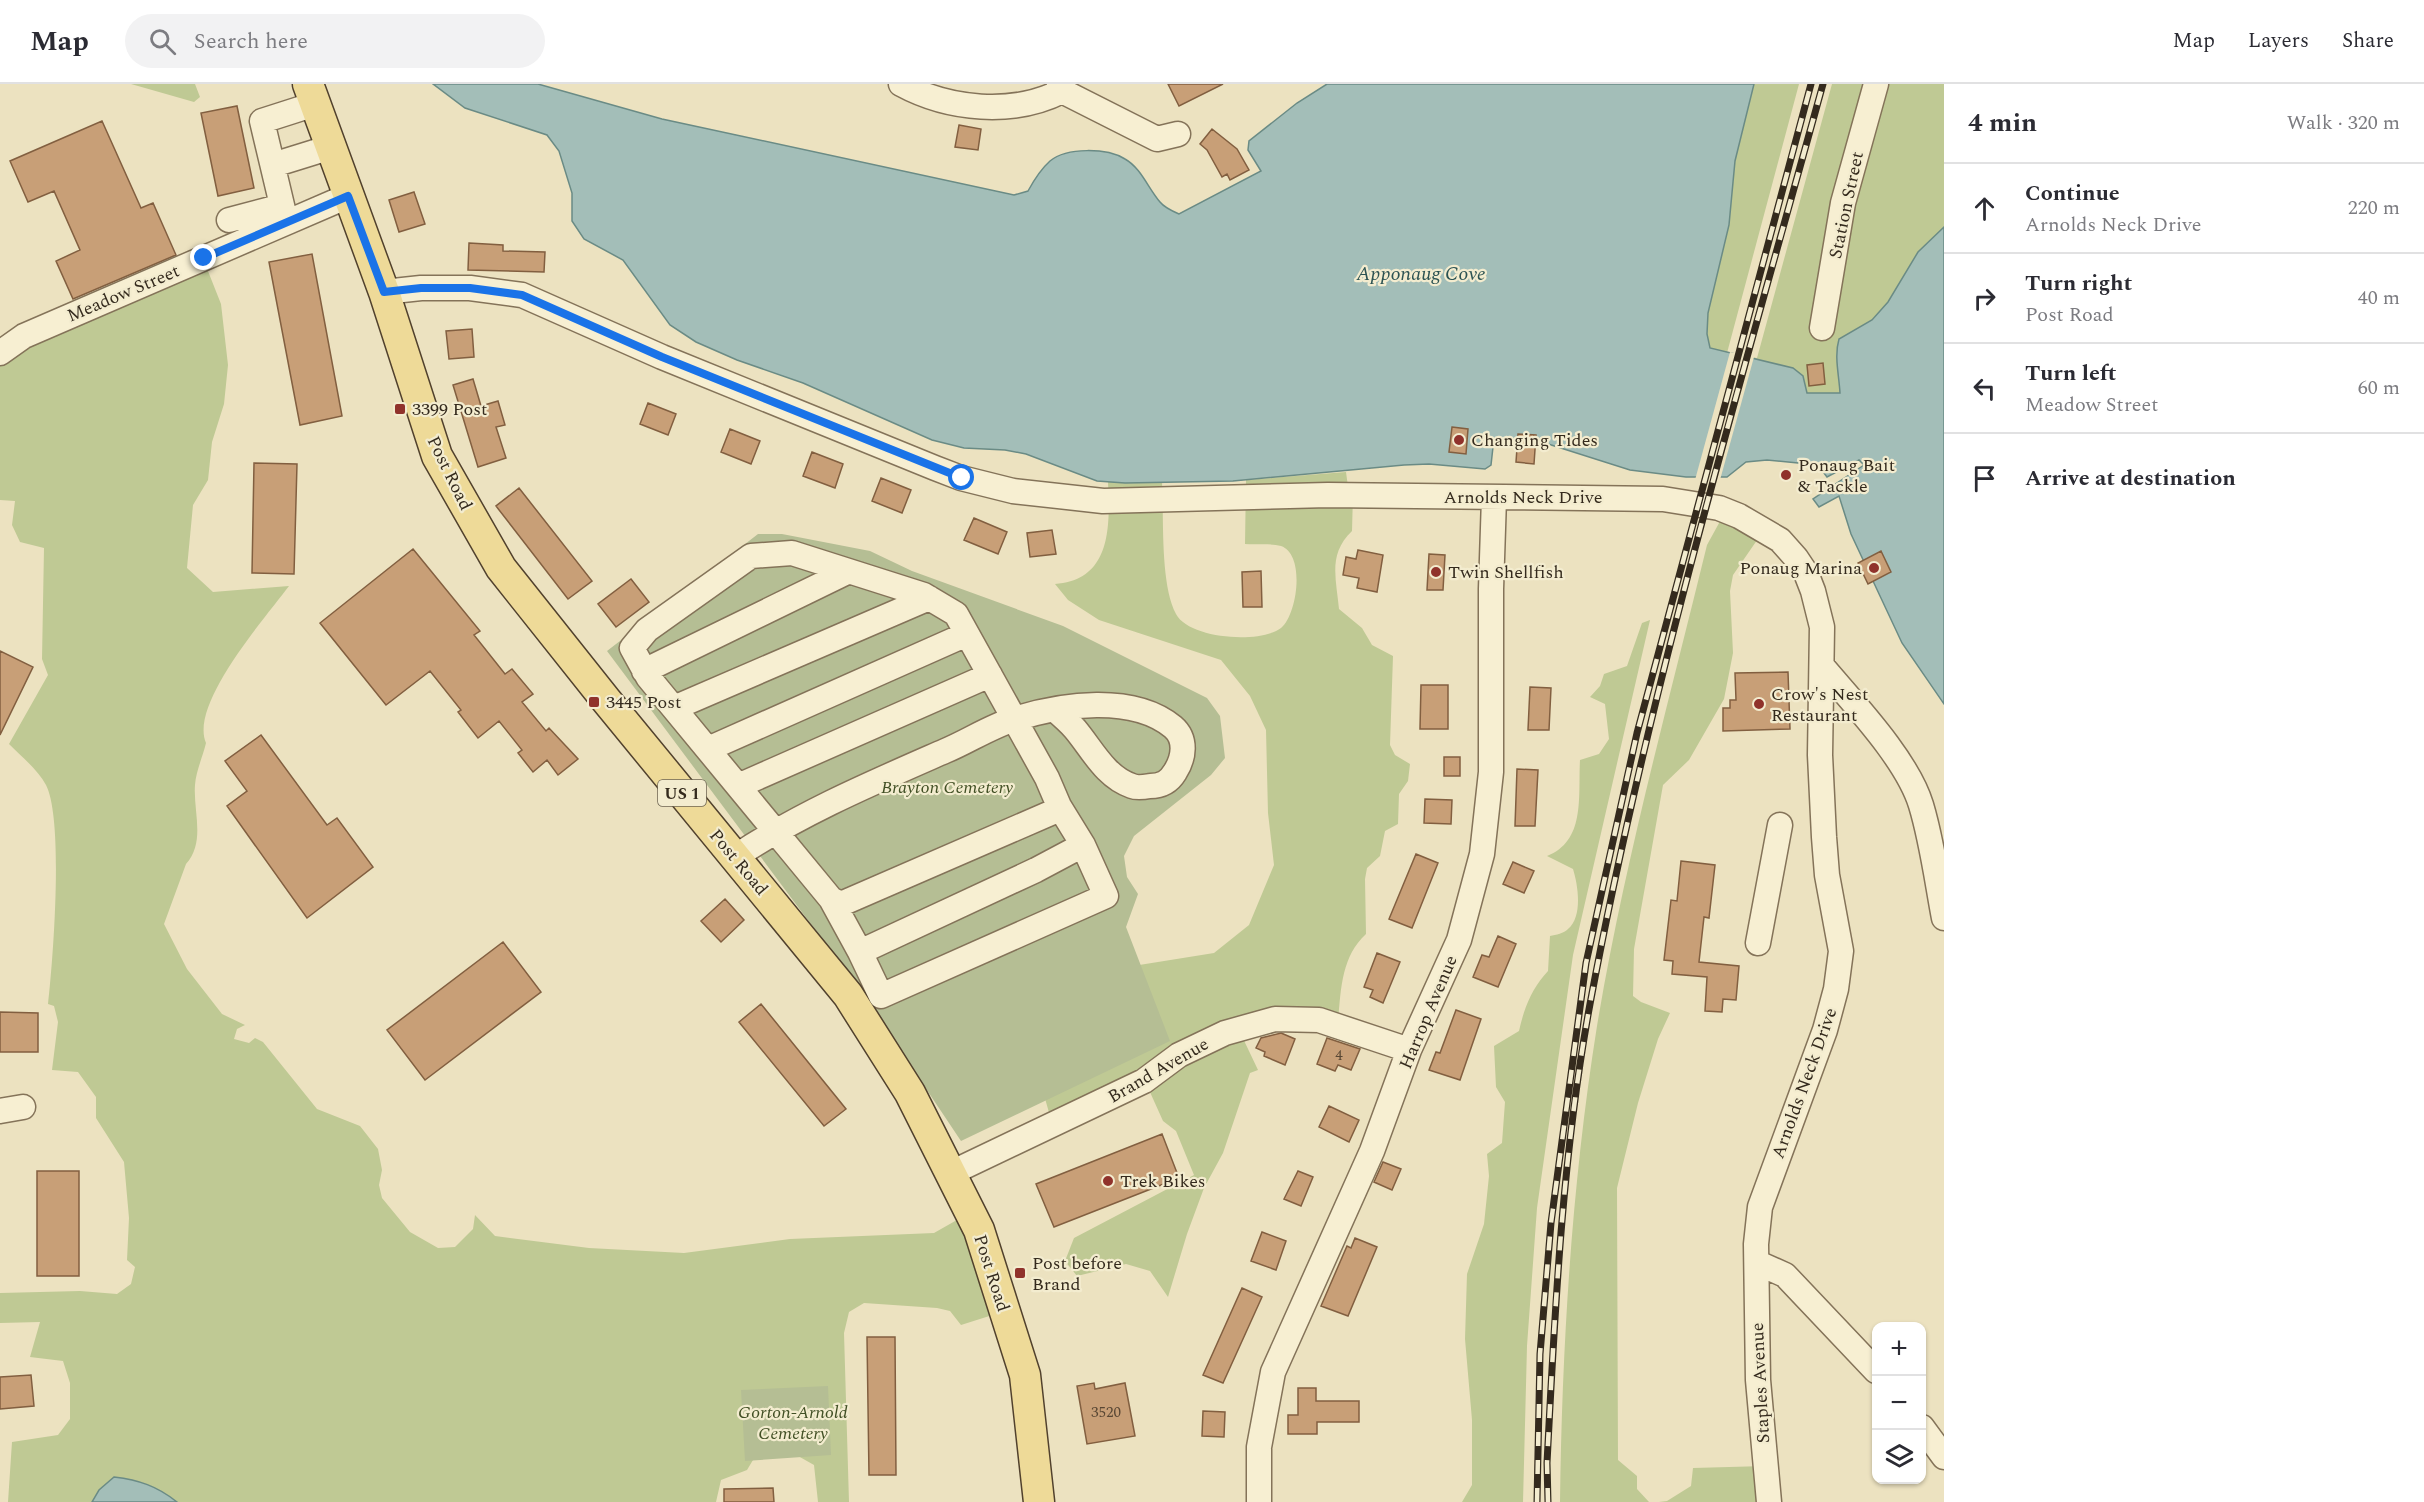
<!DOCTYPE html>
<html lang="en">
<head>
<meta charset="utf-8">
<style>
	body { margin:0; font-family:Spectral,serif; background:#f2f2f3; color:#2b2b33 }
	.controls { position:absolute; right:18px; bottom:18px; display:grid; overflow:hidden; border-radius:12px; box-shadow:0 2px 4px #0004 }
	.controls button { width:54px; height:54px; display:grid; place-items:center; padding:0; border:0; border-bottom:2px solid #e1e1e2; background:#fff; color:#2b2b33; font:30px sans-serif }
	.stop { position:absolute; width:18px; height:18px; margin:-14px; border:4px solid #1a73e8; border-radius:50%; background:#fff }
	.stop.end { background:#1a73e8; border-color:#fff; box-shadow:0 2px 6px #0008 }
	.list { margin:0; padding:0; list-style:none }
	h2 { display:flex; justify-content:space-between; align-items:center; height:78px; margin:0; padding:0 24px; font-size:26px }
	h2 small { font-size:20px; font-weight:400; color:#7c7c81 }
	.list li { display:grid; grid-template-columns:39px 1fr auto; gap:18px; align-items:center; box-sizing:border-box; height:90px; padding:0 24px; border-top:2px solid #e1e1e2 }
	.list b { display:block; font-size:22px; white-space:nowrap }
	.list p { margin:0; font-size:20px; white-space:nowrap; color:#7c7c81 }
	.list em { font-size:20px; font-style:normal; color:#7c7c81 }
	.icon { flex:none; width:33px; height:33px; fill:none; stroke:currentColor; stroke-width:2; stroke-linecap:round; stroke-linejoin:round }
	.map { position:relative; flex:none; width:1944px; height:1418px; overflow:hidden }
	header { display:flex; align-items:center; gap:36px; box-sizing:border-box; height:84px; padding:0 30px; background:#fff; border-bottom:2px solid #e1e1e2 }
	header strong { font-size:28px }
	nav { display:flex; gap:33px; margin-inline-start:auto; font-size:21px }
	.search { width:420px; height:54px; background:#f2f2f3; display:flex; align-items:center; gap:15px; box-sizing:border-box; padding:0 21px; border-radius:33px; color:#7c7c81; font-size:22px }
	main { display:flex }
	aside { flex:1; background:#fff }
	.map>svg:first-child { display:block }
	.green { fill:#bfc994 }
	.cemetery { fill:#b5be94 }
	.water { fill:#a3beb8; stroke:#6a8b85; stroke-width:1.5 }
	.pier { fill:#ece2c0 }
	.building { fill:#c89f77; stroke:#825f40; stroke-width:1.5 }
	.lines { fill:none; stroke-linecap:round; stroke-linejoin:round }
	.minor-casing { stroke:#847359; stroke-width:27 }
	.major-casing { stroke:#51412d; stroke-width:33 }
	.minor { stroke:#f7efd2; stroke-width:24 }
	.major { stroke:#eeda98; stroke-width:30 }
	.rail-casing { stroke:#342a1d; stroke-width:7 }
	.rail { stroke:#f3eccf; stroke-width:4.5; stroke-dasharray:14; stroke-linecap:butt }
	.route { stroke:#1a73e8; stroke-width:8 }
	.poi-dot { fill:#90322b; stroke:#f3eccf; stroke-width:2 }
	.labels { text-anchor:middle; stroke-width:4.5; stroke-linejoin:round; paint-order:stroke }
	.number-label { font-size:15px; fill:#594734 }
	.shield { fill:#f3eccf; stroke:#6d6452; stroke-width:1.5 }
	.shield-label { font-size:16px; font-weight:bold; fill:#342a1d }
	.street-label { font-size:18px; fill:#342a1d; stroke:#f3eccf }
	.poi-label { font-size:18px; fill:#342a1d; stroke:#f3eccf; text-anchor:start }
	.park-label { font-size:18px; font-style:italic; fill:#414f24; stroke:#f3eccf }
	.water-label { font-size:20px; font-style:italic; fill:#2c5353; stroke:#f3eccf }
</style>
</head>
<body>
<header>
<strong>Map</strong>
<div class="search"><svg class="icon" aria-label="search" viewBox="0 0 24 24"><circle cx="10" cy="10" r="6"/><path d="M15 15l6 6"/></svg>Search here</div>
<nav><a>Map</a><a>Layers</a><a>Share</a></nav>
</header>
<main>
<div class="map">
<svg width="1944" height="1418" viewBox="0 0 1944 1418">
	<rect width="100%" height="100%" fill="#ece2c0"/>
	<path class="green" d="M131 0H195L200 13 194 18Z
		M1754 0H1799L1727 269 1757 274 1832 0H1944V143L1918 168 1888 218 1872 236 1839 255C1834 272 1839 291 1840 309H1807L1803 292 1793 284 1709 264 1707 250 1708 229 1729 141 1735 77Z
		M206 182 221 220 228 281 224 320 212 358 208 396 193 421 187 484 213 508 289 502C266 533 189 620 206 659 203 672 196 687 195 701 193 727 206 758 186 780L164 840 187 885 222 930 245 941 237 945 234 955 249 959 255 954 263 958 317 1025 360 1042 378 1065 382 1086 379 1101 382 1114 410 1148 438 1164 455 1163 473 1145 475 1131 495 1152 589 1164 684 1169 790 1155 934 1149 971 1128 1002 1228 961 1241 950 1227 937 1224 864 1219 849 1228 844 1249 849 1418H818L814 1381 791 1368 753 1376 747 1386 721 1396 716 1418H177C157 1402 139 1396 114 1393L99 1406 92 1418H8L12 1358 58 1351 70 1335V1299L63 1277 30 1273 40 1238 0 1239V1209L80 1207 117 1210 131 1200 135 1183 127 1176 129 1134 124 1078 96 1034V1013L78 988 52 986 58 938 54 922 48 920C53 877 64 736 46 701 38 686 21 672 9 660L48 591 42 575 44 464 20 458 12 441 15 417 0 416V267Z
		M1346 388 1349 410H1353L1352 447C1328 470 1336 494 1339 525L1362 544 1372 561 1393 572 1390 661 1395 671 1410 680 1408 697 1399 710 1398 740 1385 747 1380 772 1367 784 1365 795 1366 850C1341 873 1341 906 1338 938L1239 946 1258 986 1250 989 1223 1069 1204 1104 1187 1150 1168 1213 1150 1187 1126 1180 1077 1192 1065 1177 1074 1154 1194 1091 1176 1047 1163 1037 1145 997 1052 1039 1042 1004 1133 882 1214 869 1249 841 1274 781 1268 729 1266 646 1250 612 1221 576 1099 536 1068 516 1055 500C1112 496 1110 441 1108 398H1162C1164 434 1160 500 1176 530 1189 555 1260 560 1281 544 1297 531 1306 471 1281 462 1271 459 1256 461 1245 460L1246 396Z
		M1724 430 1764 446 1733 491 1730 507 1733 569 1724 615 1689 676 1663 701 1634 865 1633 912 1641 918 1670 929 1658 955 1638 1019 1617 1104 1618 1376 1637 1392V1405L1649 1418H1560C1562 1260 1572 1098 1597 942 1624 780 1668 621 1707 461Z
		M1650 536 1573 871 1537 1124 1527 1262 1523 1418H1462L1472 1401V1336L1465 1255 1467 1190 1484 1140 1489 1092 1487 1070 1502 1059 1505 1018 1496 1003 1494 962 1519 947C1524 924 1532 904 1548 887L1550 852C1556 851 1564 849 1568 845 1583 832 1578 801 1573 785L1547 772C1586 757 1578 712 1580 676L1599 670 1609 655 1605 620 1590 613 1600 602 1604 590 1627 582 1642 539Z
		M1765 1382 1772 1418H1659L1667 1417 1691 1402 1693 1384Z"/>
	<path class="cemetery" d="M758 450H782L870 467 912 487 1063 542 1207 614 1220 632 1225 674 1211 691 1134 752 1124 772 1127 793 1138 810 1126 843 1170 957 961 1057 860 906 607 567Z
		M828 1302 831 1371 745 1377 741 1306Z"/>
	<path class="water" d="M433 0H538L662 35 1014 111 1028 107C1034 96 1041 85 1050 77 1067 63 1107 64 1125 75 1141 84 1148 104 1160 118 1164 123 1172 127 1179 130L1261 87 1248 66 1249 57 1297 19 1327 0H1754L1735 77 1729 141 1708 229 1707 250 1710 264 1793 284 1803 292 1807 309H1840C1839 291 1834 272 1839 255L1872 236 1888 218 1918 168 1944 143V620L1902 559 1851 450 1839 412 1819 423 1813 415 1864 381 1859 376 1827 393 1818 381 1767 376 1746 378 1727 393H1686L1630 386 1545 359 1513 358 1493 363 1491 381 1485 385 1429 380 1404 381 1233 397 1125 399 1097 397 1026 370 1005 366 964 364 932 356 803 299 737 276 696 258 670 241 623 176 584 155 572 137V109L559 67 547 51 465 24Z
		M114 1393C139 1396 157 1402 177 1418H92L99 1406Z"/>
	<path class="pier" d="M1730 268 1754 273 1720 396H1695Z"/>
	<path class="building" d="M1168 0H1223L1179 22Z
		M237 22 254 104 218 112 201 29Z
		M102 37 141 124 153 119 176 171 73 215 56 177 80 166 54 107 28 118 10 77Z
		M959 41 981 45 978 66 955 63Z
		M1212 45 1237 65 1249 86 1230 96 1227 90 1222 93 1207 66 1200 60Z
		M414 108 425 140 399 148 389 116Z
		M469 159 503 161V167L545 168 544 188 468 186Z
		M312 170 342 332 300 341 269 178Z
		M472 245 474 273 449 275 446 247Z
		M1823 279 1825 300 1809 302 1807 281Z
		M473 295 481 322 498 317 505 341 496 343 506 374 478 383 453 301Z
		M648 319 676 330 668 351 640 340Z
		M1452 343 1468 345 1466 370 1449 368Z
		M730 345 760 357 751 380 721 368Z
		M1518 350 1536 351 1534 380 1516 378Z
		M812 368 843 380 835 404 803 392Z
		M254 379 297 380 294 490 252 489Z
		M881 394 911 406 902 429 872 417Z
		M519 404 592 497 568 515 496 422Z
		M974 434 1007 448 998 470 964 456Z
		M1052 446 1056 470 1030 473 1027 449Z
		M413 465 480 547 474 551 505 590 512 585 533 610 522 618 546 647 549 644 578 675 558 691 547 676 533 688 518 669 522 666 499 637 478 654 458 628 461 626 430 587 386 621 320 539Z
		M1358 466 1383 471 1377 508 1357 504 1359 494 1343 491 1346 473 1356 475Z
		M1881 467 1891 488 1868 500 1858 479Z
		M1429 470 1445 471 1443 506H1427Z
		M1261 487 1262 523H1243L1242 488Z
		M631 495 649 518 616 543 598 520Z
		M0 567 33 583 0 651Z
		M1788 588 1790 645 1723 647V624H1730V616H1736L1735 589Z
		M1421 601H1448V645H1420Z
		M1530 603 1551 604 1549 646H1528Z
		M261 651 327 741 337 734 373 783 307 834 227 722 247 707 225 677Z
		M1444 673H1460V692H1444Z
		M1517 685 1538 686 1535 742H1515Z
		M1425 715 1452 716 1451 740 1424 739Z
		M1416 770 1438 779 1412 844 1389 835Z
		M1681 777 1715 781 1709 834 1704 833 1699 878 1739 882 1736 916 1723 915 1722 928 1705 927 1707 893 1672 890 1673 877 1664 876 1671 816 1677 817Z
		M1513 778 1534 787 1524 809 1503 800Z
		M725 815 744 836 721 858 701 837Z
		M1498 852 1516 860 1498 903 1473 893 1482 871 1489 873Z
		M503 858 541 908 425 996 387 946Z
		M1377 869 1400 878 1383 919 1370 913 1373 906 1364 903Z
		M761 920 846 1025 824 1042 739 938Z
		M1456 926 1481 935 1460 996 1429 986 1436 968 1440 969Z
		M0 928 38 929V968H0Z
		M1281 949 1295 955 1285 981 1264 972 1265 968 1256 964 1261 954Z
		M1327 954 1360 965 1351 986 1338 981 1335 987 1317 980Z
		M1329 1022 1359 1036 1349 1058 1319 1043Z
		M1162 1050 1179 1094 1054 1143 1036 1100Z
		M1383 1078 1401 1085 1392 1106 1374 1098Z
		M37 1087H79V1192H37Z
		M1298 1087 1313 1093 1301 1122 1284 1115Z
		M1262 1148 1286 1157 1276 1186 1251 1177Z
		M1355 1154 1377 1163 1348 1232 1321 1222 1347 1162 1351 1164Z
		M1242 1204 1262 1213 1223 1299 1203 1291Z
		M867 1253H895L896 1391H869Z
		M31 1291 34 1322 0 1325V1293Z
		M1094 1299 1095 1305 1125 1299 1135 1352 1087 1360 1077 1302Z
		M1298 1304H1316V1317H1359V1338H1317V1350H1288V1331H1298Z
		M1203 1327 1225 1328 1224 1353 1202 1352Z
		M773 1404 774 1418H724V1405Z"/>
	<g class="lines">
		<defs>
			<path id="minor" d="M901 0C949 26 1013 32 1062 7
				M1059 0 1062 7 1157 55 1178 50
				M273 81 331 63
				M229 136 282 122
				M286 138 262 37 315 20
				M384 208 421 204H470L522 211 662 273 935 384 961 394 1013 407 1103 417 1328 411 1663 415 1719 424 1739 432 1780 456 1796 474 1806 489 1813 507 1822 543 1820 671 1824 753 1827 791 1841 867 1836 905 1825 946 1760 1123 1756 1160 1758 1296 1769 1418
				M1822 244 1843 119 1876 0
				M0 269 24 252 348 112
				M792 469 924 511 956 530 1047 694 1059 722 1053 728 841 820 831 815 648 593 632 564 647 546 751 472Z
				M1822 582C1853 619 1907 675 1921 721 1932 757 1937 797 1944 834
				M644 587 847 488
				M674 624 929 514
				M708 665 967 550
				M738 702 990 591
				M735 773C801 729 872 699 945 667 969 657 991 642 1015 635 1062 620 1133 610 1173 643 1187 655 1184 674 1175 688 1169 698 1162 702 1150 702 1144 703 1137 704 1132 702 1105 693 1092 665 1075 645 1069 638 1062 632 1055 626
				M831 815 860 868 1036 786 1083 761 1059 722
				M1758 859 1780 741
				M860 868 881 912 1106 812 1083 761
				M0 1027 23 1023
				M951 1089 1144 997 1179 971 1225 949 1275 935 1319 936 1409 966
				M1758 1179 1785 1191 1876 1287
				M1922 1343 1944 1373
				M1259 1418V1363L1273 1288 1372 1067 1409 966 1459 856 1482 770 1491 688V505L1494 414"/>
			<path id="major" d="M308 0 384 208 437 372 501 484 606 616 848 911 910 1009 979 1146 1025 1291 1039 1418"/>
		</defs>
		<use href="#minor" class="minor-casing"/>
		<use href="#major" class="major-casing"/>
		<use href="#minor" class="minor"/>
		<use href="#major" class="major"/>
		<defs>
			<path id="rail" d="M1537 1418 1540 1270 1551 1139 1586 879 1637 649 1811 0
				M1548 1418 1547 1379C1555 1225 1562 1072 1590 920 1648 609 1739 305 1823 0"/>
		</defs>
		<use href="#rail" class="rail-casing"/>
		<use href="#rail" class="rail"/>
	</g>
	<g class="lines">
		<path class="route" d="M204 174 348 112 384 208 421 204H470L522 211 662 273 962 394"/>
	</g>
	<g class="poi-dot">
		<rect x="394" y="319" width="12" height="12" rx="3"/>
		<circle cx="1459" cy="356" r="6"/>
		<circle cx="1786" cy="391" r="6"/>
		<circle cx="1874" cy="484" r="6"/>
		<circle cx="1436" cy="488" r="6"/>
		<rect x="588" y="612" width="12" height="12" rx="3"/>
		<circle cx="1759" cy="620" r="6"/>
		<circle cx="1108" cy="1097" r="6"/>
		<rect x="1014" y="1183" width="12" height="12" rx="3"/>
	</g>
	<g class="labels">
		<g class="number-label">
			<text x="1339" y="976">4</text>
			<text x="1106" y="1333">3520</text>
		</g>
		<rect class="shield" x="658" y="696" width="48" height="26" rx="4.5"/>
		<g class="shield-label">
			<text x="682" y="715">US 1</text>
		</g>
		<g class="street-label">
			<text transform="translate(1846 121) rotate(-78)" y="6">Station Street</text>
			<text transform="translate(123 209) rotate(-23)" y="6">Meadow Street</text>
			<text transform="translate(450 389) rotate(64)" y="6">Post Road</text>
			<text x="1523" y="419">Arnolds Neck Drive</text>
			<text transform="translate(739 778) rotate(50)" y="6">Post Road</text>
			<text transform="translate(1428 928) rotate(-67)" y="6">Harrop Avenue</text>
			<text transform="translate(1158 986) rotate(-30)" y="6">Brand Avenue</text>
			<text transform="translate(1804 999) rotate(-70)" y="6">Arnolds Neck Drive</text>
			<text transform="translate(992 1189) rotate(72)" y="6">Post Road</text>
			<text transform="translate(1760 1299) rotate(-93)" y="6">Staples Avenue</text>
		</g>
		<g class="poi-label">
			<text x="412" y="331">3399 Post</text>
			<text x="1471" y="362">Changing Tides</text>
			<text x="1798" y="387">Ponaug Bait<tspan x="1798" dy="21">&amp; Tackle</tspan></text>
			<text x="1862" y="490" text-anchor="end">Ponaug Marina</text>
			<text x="1448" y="494">Twin Shellfish</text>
			<text x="1771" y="616">Crow's Nest<tspan x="1771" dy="21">Restaurant</tspan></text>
			<text x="606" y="624">3445 Post</text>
			<text x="1120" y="1103">Trek Bikes</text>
			<text x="1032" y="1185">Post before<tspan x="1032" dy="21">Brand</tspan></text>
		</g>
		<g class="park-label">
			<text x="947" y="709">Brayton Cemetery</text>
			<text x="793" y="1334">Gorton-Arnold<tspan x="793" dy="21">Cemetery</tspan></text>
		</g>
		<g class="water-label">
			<text x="1421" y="196">Apponaug Cove</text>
		</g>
	</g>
</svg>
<div class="controls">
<button>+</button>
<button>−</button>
<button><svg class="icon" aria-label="layers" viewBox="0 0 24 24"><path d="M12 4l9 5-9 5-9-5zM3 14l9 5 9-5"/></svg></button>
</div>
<div class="stop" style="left:962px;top:394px"></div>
<div class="stop end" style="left:204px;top:174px"></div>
</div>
<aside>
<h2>4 min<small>Walk · 320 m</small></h2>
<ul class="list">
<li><svg class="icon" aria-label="ahead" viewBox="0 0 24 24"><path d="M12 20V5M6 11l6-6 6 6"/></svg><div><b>Continue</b><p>Arnolds Neck Drive</p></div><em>220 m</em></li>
<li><svg class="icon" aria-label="right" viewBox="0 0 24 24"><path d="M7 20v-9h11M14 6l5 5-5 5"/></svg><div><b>Turn right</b><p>Post Road</p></div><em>40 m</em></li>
<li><svg class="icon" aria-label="left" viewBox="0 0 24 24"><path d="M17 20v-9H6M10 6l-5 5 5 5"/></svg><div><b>Turn left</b><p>Meadow Street</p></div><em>60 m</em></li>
<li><svg class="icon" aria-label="arrive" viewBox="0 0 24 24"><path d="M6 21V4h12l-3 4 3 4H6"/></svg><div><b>Arrive at destination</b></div></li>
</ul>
</aside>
</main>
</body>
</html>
